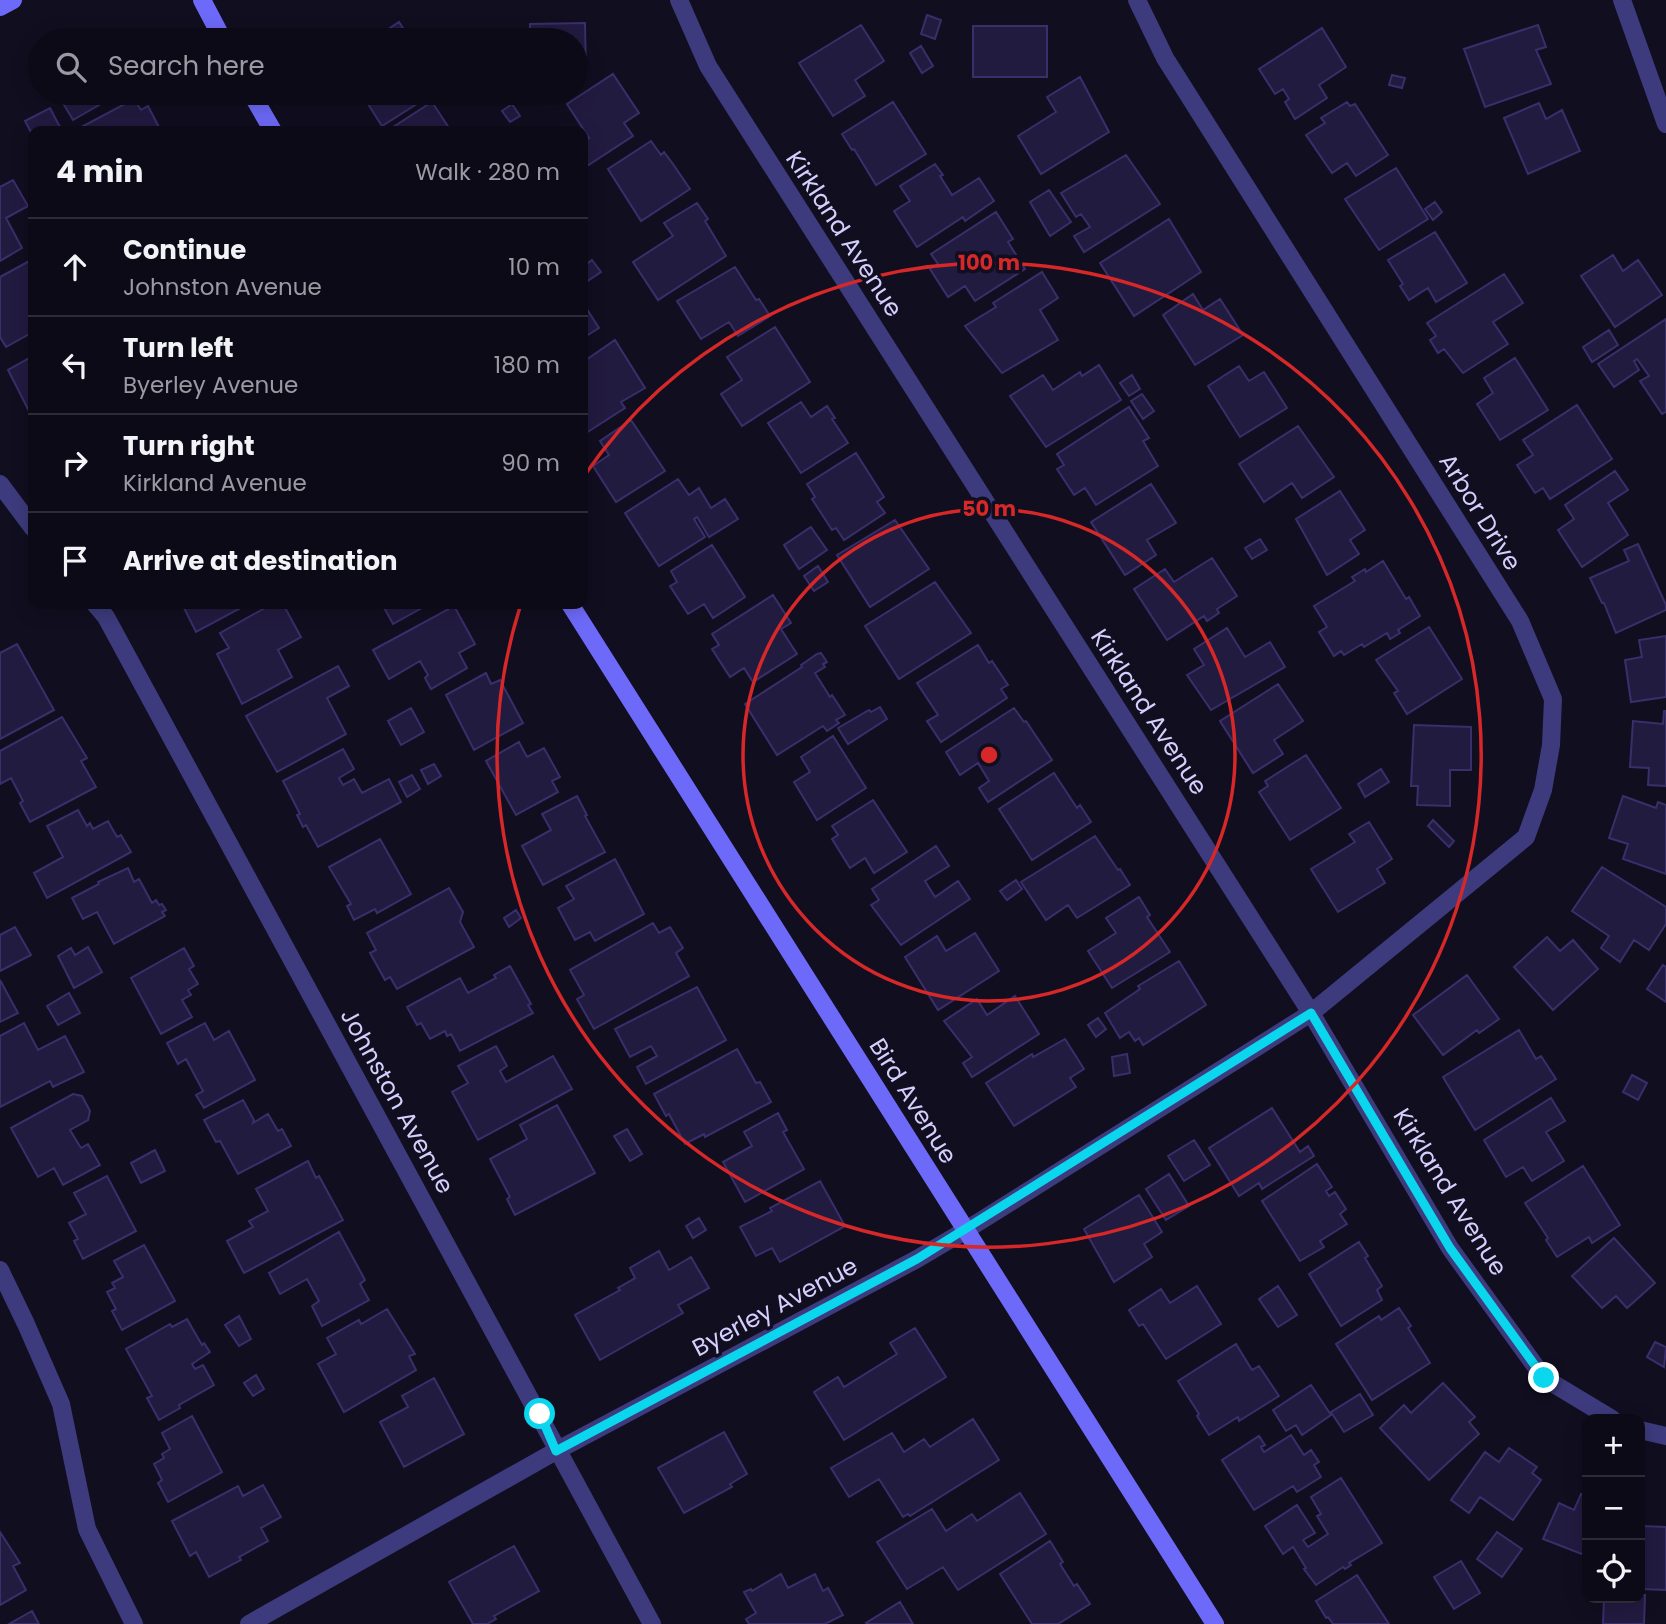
<!DOCTYPE html>
<html lang="en">
<head>
<meta charset="utf-8">
<style>
	body { margin:0; font-family:Poppins,sans-serif; background:#1b1825; color:#f1f3f6 }
	.controls { position:absolute; right:21px; bottom:21px; display:grid; overflow:hidden; border-radius:14px; box-shadow:0 4px 18px #0003 }
	.controls button { width:63px; height:63px; display:grid; place-items:center; padding:0; border:0; border-bottom:2px solid #2d2b37; background:#0d0a18; color:#f1f3f6; font:35px sans-serif }
	.stop { position:absolute; width:21px; height:21px; margin:-16px; border:5px solid #0ad7ee; border-radius:50%; background:#fff }
	.stop.end { background:#0ad7ee; border-color:#fff; box-shadow:0 2px 7px #0008 }
	.list { margin:0; padding:0; list-style:none }
	h2 { display:flex; justify-content:space-between; align-items:center; height:91px; margin:0; padding:0 28px; font-size:30px }
	h2 small { font-size:23px; font-weight:400; color:#9a9aa2 }
	.list li { display:grid; grid-template-columns:46px 1fr auto; gap:21px; align-items:center; box-sizing:border-box; height:98px; padding:0 28px; border-top:2px solid #2d2b37 }
	.list b { display:block; font-size:26px; white-space:nowrap }
	.list p { margin:0; font-size:23px; white-space:nowrap; color:#9a9aa2 }
	.list em { font-size:23px; font-style:normal; color:#9a9aa2 }
	.icon { flex:none; width:38px; height:38px; fill:none; stroke:currentColor; stroke-width:2; stroke-linecap:round; stroke-linejoin:round }
	.map { position:relative; flex:none; width:1666px; height:1624px; overflow:hidden }
	.search { position:absolute; background:#0d0a18; box-shadow:0 4px 18px #0003; left:28px; top:28px; width:560px; height:77px; display:flex; align-items:center; gap:18px; box-sizing:border-box; padding:0 24px; border-radius:38px; color:#9a9aa2; font-size:26px }
	.panel { position:absolute; background:#0d0a18; box-shadow:0 4px 18px #0003; left:28px; top:126px; width:560px; height:483px; border-radius:14px }
	.map>svg:first-child { display:block }
	.building { fill:#221b40; stroke:#3a2e6b; stroke-width:2 }
	.lines { fill:none; stroke-linecap:round; stroke-linejoin:round }
	.street { stroke:#3d3b7d; stroke-width:18 }
	.secondary { stroke:#6e6af9; stroke-width:18 }
	.route { stroke:#0ad7ee; stroke-width:9 }
	.ring { fill:none; stroke:#d62828; stroke-width:3.5 }
	.labels { text-anchor:middle; stroke-width:7; stroke-linejoin:round; paint-order:stroke }
	.street-label { font-size:24px; fill:#d4cffd; stroke:#110e20 }
	.centre { fill:#d62828; stroke:#110e20; stroke-width:3.5 }
	.ring-label { font-size:21px; text-anchor:middle; font-weight:bold; fill:#d62828; stroke:#110e20; stroke-width:7; stroke-linejoin:round; paint-order:stroke }
</style>
</head>
<body>
<div class="map">
<svg width="1666" height="1624" viewBox="0 0 1666 1624">
	<rect width="100%" height="100%" fill="#110e20"/>
	<path class="building" d="M927 15 941 20 935 39 921 34Z
		M399 22 411 40H372Z
		M585 23 586 75H576V40H530V24Z
		M861 25 884 61 855 80 865 96 833 116 799 63Z
		M1538 25 1546 47 1536 50 1551 84 1485 107 1464 49Z
		M973 26H1047V77H973Z
		M1322 28 1346 67 1319 85 1327 98 1295 119 1285 102 1289 99 1283 89 1275 94 1259 69Z
		M921 46 933 66 922 73 910 53Z
		M613 74 639 113 624 123 633 136 584 168 583 142 589 138 567 104Z
		M1392 75 1405 78 1402 88 1389 85Z
		M1080 77 1109 132 1041 174 1018 136 1056 112 1047 97Z
		M57 93H120L73 120Z
		M361 93H405L408 102 412 99 409 93H434L382 126Z
		M134 99 141 110 148 106 161 131H74Z
		M432 102 451 131H387Z
		M893 102 926 154 876 185 854 149 852 150 842 134Z
		M1347 102 1350 106 1355 104 1388 155 1356 176 1347 163 1332 173 1306 135 1325 123 1321 118Z
		M1539 103 1546 119 1562 110 1580 151 1528 174 1504 118Z
		M512 104 520 116 510 122 502 111Z
		M50 108 62 131H33V136L25 121Z
		M651 141 661 155 664 152 673 164 690 189 641 221 608 169Z
		M1126 155 1160 204 1084 252 1074 236 1090 227 1081 214 1076 217 1061 193Z
		M935 164 943 175 940 176 952 195 979 178 994 201 965 221 963 217 917 247 894 211 910 201 900 186Z
		M1396 168 1428 219 1379 250 1345 199Z
		M13 180 28 206 6 218 22 248 0 261V187Z
		M1049 190 1071 222 1050 236 1030 202Z
		M1435 202 1442 212 1433 220 1425 209Z
		M697 203 708 219 705 221 726 256 658 300 633 262 673 236 664 223Z
		M996 212 1013 239 1008 242 1025 269 975 301 965 286 948 297 930 269 938 264 931 254Z
		M1169 219 1201 272 1134 316 1100 263Z
		M1435 232 1467 283 1436 302 1428 288 1409 300 1400 286 1403 284 1388 260Z
		M1613 255 1623 271 1638 260 1662 295 1615 327 1581 276Z
		M33 259V332L6 347 0 337V277Z
		M592 260 601 272 586 282 583 277V267Z
		M735 267 756 300 759 299 770 316 738 336 729 322 701 339 677 301Z
		M1042 272 1058 298 1040 310 1058 340 1002 373 965 326 996 307 993 303Z
		M1504 274 1523 303 1493 322 1508 344 1463 373 1444 349 1438 353 1430 340 1436 336 1427 323Z
		M1193 294 1203 310 1220 299 1243 335 1195 365 1163 315Z
		M583 303 599 328 583 338Z
		M1666 319V412L1662 414 1640 381 1649 376 1637 359 1634 361 1639 370 1614 387 1598 364Z
		M775 327 810 382 742 426 721 394 742 380 727 357Z
		M1609 330 1618 345 1592 362 1583 347Z
		M615 340 645 388 621 402 625 408 583 435V362Z
		M33 356V419L8 370Z
		M1515 358 1548 410 1500 440 1477 404 1493 393 1484 378Z
		M1099 365 1121 400 1046 447 1010 396 1043 375 1053 390 1080 372 1082 376Z
		M1239 366 1249 381 1264 372 1287 408 1240 437 1208 386Z
		M1132 375 1140 389 1129 396 1120 383Z
		M1142 394 1154 411 1143 419 1131 401Z
		M801 402 811 417 827 406 835 418 832 419 848 443 801 473 768 423Z
		M1577 405 1612 459 1550 499 1543 488 1535 493 1517 465 1533 455 1523 440Z
		M1129 407 1149 438 1143 441 1158 466 1096 505 1085 488 1074 495 1057 469 1064 465 1057 454Z
		M631 420 665 471 616 502 593 466 609 455 600 441Z
		M1298 426 1334 477 1302 498 1292 483 1264 502 1239 464Z
		M856 453 884 497 877 502 885 513 844 540 836 528 832 530 812 499 815 497 807 484Z
		M1615 471 1628 490 1608 503 1628 535 1582 567 1558 530 1574 519 1565 505Z
		M678 479 689 495 699 488 711 508 725 499 738 519 709 537 697 517 694 519 705 537 659 566 625 513Z
		M1151 484 1176 523 1147 540 1156 555 1125 575 1091 522Z
		M1340 491 1365 530 1350 540 1359 554 1327 575 1296 519Z
		M895 520 929 569 870 607 837 555Z
		M811 527 827 550 799 569 784 545Z
		M1260 539 1267 550 1252 559 1245 548Z
		M1638 544 1666 605V610L1616 633 1604 603H1602L1590 578 1629 561 1624 550Z
		M712 545 745 597 713 618 704 604 688 614 670 586 677 582 671 571Z
		M1212 558 1237 596 1217 609 1219 613 1207 621 1204 616 1167 640 1134 589 1165 569 1174 582Z
		M1383 561 1406 599 1409 597 1420 616 1398 630 1400 633 1390 639 1387 633 1364 647 1362 644 1344 655 1341 651 1334 656 1319 632 1327 627 1314 606 1355 581 1352 577 1365 569 1366 572Z
		M818 566 828 582 814 591 804 576Z
		M935 582 971 633 899 679 865 626Z
		M773 595 791 623 781 629 797 654 753 682 744 668 730 677 712 649 719 645 712 634Z
		M182 604H248L196 632Z
		M272 604H283L301 637 278 650 292 677 242 704 217 654 229 648 220 633Z
		M382 604H429L393 624Z
		M454 606 475 644 459 653 467 668 431 689 425 678 428 675 420 661 389 679 373 650Z
		M1429 627 1462 679 1407 714 1394 693 1398 691 1376 660Z
		M1227 628 1245 657 1270 642 1285 667 1211 710 1187 675 1204 665 1194 649Z
		M1666 636V697L1631 702 1625 660 1642 657 1639 640Z
		M17 644 54 710 0 739V653Z
		M978 645 989 663 992 661 1008 685 1001 689 1007 698 941 742 927 721 938 715 917 683Z
		M821 653 827 662 823 664 825 667 815 673 830 697 832 695 845 715 836 720 839 723 827 731 823 726 777 755 745 704 802 667 801 665 817 654Z
		M338 666 349 686 327 698 346 734 277 772 246 716Z
		M486 673 491 684 500 680 523 723 474 750 446 695Z
		M1278 684 1303 721 1274 740 1283 754 1253 773 1220 721Z
		M880 707 887 719 848 744 838 728 869 710 871 712Z
		M411 708 424 732 401 745 388 721Z
		M1014 708 1024 722 1026 721 1052 760 988 802 979 788 989 781 978 763 960 775 946 752Z
		M1664 711H1666V786L1648 785 1649 768 1630 767 1633 721 1663 724Z
		M62 717 87 758 81 761 96 787 30 822 20 803 23 801 11 778 0 784V751Z
		M1414 725 1471 727V770H1450V806L1417 805 1418 786H1411Z
		M833 736 866 788 817 820 794 782 810 772 801 757Z
		M519 742 527 757 544 748 560 777 552 781 558 792 516 815 486 761Z
		M343 749 354 769 339 778 343 785 354 779 362 793 389 779 401 802 318 847 306 825 303 827 297 815 300 814 283 781Z
		M1306 755 1341 808 1290 840 1259 792 1268 786 1265 781Z
		M434 764 441 776 428 784 421 770Z
		M1381 769 1389 782 1365 797 1358 784Z
		M1054 773 1077 808 1080 805 1091 822 1032 860 999 809Z
		M412 775 420 789 407 797 399 782Z
		M577 796 587 815 585 816 605 852 543 885 522 846 551 830 542 814Z
		M1623 796 1656 808 1658 802 1666 805V874L1623 859 1628 844 1609 838Z
		M873 800 907 852 874 873 865 858 850 868 832 839 838 835 832 826Z
		M78 810 87 826 90 823 93 829 108 821 117 837 121 835 131 852 47 898 34 873 63 857 47 826Z
		M1433 820 1454 841 1449 847 1428 826Z
		M1369 822 1392 859 1377 869 1385 883 1338 912 1311 869 1355 842 1349 834Z
		M1095 836 1118 870 1120 869 1130 885 1077 918 1068 905 1046 920 1021 882Z
		M380 839 411 894 377 913 375 909 354 920 347 906 351 904 329 867Z
		M936 846 949 866 925 881 935 897 958 881 970 899 901 945 871 905 879 900 872 889Z
		M615 859 644 914 595 941 590 932 575 940 558 908 574 899 566 886Z
		M1602 867 1666 907V924L1649 950 1634 940 1620 962 1601 948 1609 936 1572 911Z
		M128 868 134 882 139 879 152 903 156 900 159 905 162 904 166 910 162 912 165 916 114 944 97 912 83 919 72 898 99 884 98 882Z
		M1016 880 1022 889 1007 900 1000 891Z
		M449 888 463 912 460 922 474 947 397 989 390 977 385 980 370 953 376 950 367 933Z
		M1139 897 1150 915 1147 917 1170 952 1112 988 1088 951 1116 933 1106 918Z
		M516 910 521 918 509 927 504 918Z
		M653 923 659 933 670 927 683 948 676 953 689 976 594 1029 577 999 584 995 570 970Z
		M15 927 31 955 0 971V935Z
		M975 933 999 971 938 1010 905 957 937 936 946 951Z
		M1547 937 1560 951 1573 940 1598 969 1553 1010 1514 967Z
		M88 947 102 972 74 988 58 956 71 948 75 955Z
		M184 948 194 966 189 969 198 984 188 990 191 995 182 1000 192 1017 161 1034 131 978Z
		M1179 961 1206 1005 1143 1045 1139 1038 1135 1041 1129 1032 1120 1038 1105 1013 1140 989 1138 986Z
		M1663 965 1666 967V1002L1647 989Z
		M510 966 531 1004 528 1005 533 1013 460 1051 451 1034 447 1036 445 1031 430 1039 421 1023 417 1025 407 1007 460 978 468 993 496 978 494 975Z
		M1467 975 1499 1019 1479 1033 1477 1030 1443 1055 1413 1015Z
		M0 980 18 1013 0 1022Z
		M697 987 726 1040 646 1084 637 1067 657 1056 651 1046 630 1057 615 1029Z
		M69 993 80 1013 58 1025 47 1006Z
		M1015 996 1039 1034 972 1077 963 1063 972 1057 944 1021 977 999 987 1015Z
		M1098 1018 1106 1029 1096 1037 1088 1025Z
		M24 1023 38 1050 65 1036 84 1072 53 1087 50 1081 0 1107V1036Z
		M205 1023 214 1040 229 1031 255 1080 204 1108 196 1095 203 1091 186 1059 178 1064 167 1043Z
		M1519 1030 1536 1059 1541 1056 1556 1079 1475 1130 1443 1077Z
		M1065 1039 1084 1069 1070 1078 1076 1087 1014 1126 986 1083 1032 1054 1033 1057Z
		M496 1046 507 1066 500 1071 506 1082 553 1056 572 1089 478 1140 452 1092 468 1083 458 1066Z
		M737 1049 756 1083 760 1082 771 1102 705 1137 704 1134 685 1144 669 1114 666 1116 654 1094Z
		M1127 1054 1130 1073 1114 1076 1112 1057Z
		M1632 1075 1647 1083 1638 1100 1623 1092Z
		M73 1094 82 1096 90 1111 88 1120 70 1130 81 1148 88 1144 100 1165 63 1185 54 1168 38 1177 11 1128Z
		M1551 1098 1565 1121 1546 1132 1564 1161 1532 1181 1523 1167 1506 1177 1484 1140Z
		M243 1100 254 1120 253 1123 268 1114 278 1131 282 1129 291 1146 238 1174 220 1141 216 1142 204 1120Z
		M557 1105 595 1173 515 1215 507 1199 510 1197 490 1159 527 1139 520 1125Z
		M1272 1108 1300 1152 1308 1146 1314 1156 1262 1189 1259 1183 1239 1196 1209 1148Z
		M778 1113 787 1130 783 1132 804 1169 745 1202 723 1162 752 1146 744 1132Z
		M627 1129 642 1154 630 1161 614 1136Z
		M1194 1140 1210 1165 1184 1181 1168 1156Z
		M155 1150 165 1171 141 1183 131 1163Z
		M308 1161 316 1178 319 1176 343 1220 244 1273 227 1241 253 1227 249 1221 268 1211 256 1189Z
		M1317 1164 1332 1187 1326 1191 1329 1196 1335 1192 1346 1209 1340 1214 1347 1224 1320 1241 1324 1247 1300 1261 1262 1201Z
		M1583 1166 1620 1225 1592 1243 1589 1237 1557 1257 1546 1240 1548 1238 1525 1203Z
		M1169 1174 1189 1206 1166 1220 1146 1189Z
		M107 1176 136 1231 83 1259 74 1241 78 1239 69 1223 86 1214 74 1193Z
		M820 1181 845 1226 780 1262 772 1248 756 1256 740 1227 772 1211 770 1208Z
		M1139 1195 1162 1232 1144 1244 1152 1257 1114 1282 1084 1229Z
		M699 1218 706 1230 693 1238 686 1226Z
		M339 1232 365 1280 360 1284 369 1300 322 1326 312 1306 319 1301 307 1279 280 1294 269 1273Z
		M1614 1238 1655 1283 1627 1308 1616 1296 1602 1308 1572 1276Z
		M1359 1242 1368 1256 1365 1258 1382 1286 1377 1290 1382 1300 1341 1326 1309 1274Z
		M144 1245 175 1301 122 1330 112 1311 116 1309 107 1292 115 1288 112 1283 123 1277 114 1261Z
		M659 1251 669 1270 691 1257 709 1288 678 1305 683 1313 600 1360 575 1315 620 1290 618 1288 635 1278 630 1268Z
		M1197 1286 1221 1324 1166 1359 1143 1324 1139 1326 1129 1310 1161 1289 1170 1303Z
		M1278 1286 1297 1315 1278 1327 1259 1299Z
		M1399 1308 1411 1326 1408 1328 1430 1363 1372 1400 1336 1344 1379 1316 1381 1320Z
		M387 1309 415 1354 409 1356 416 1370 344 1412 318 1364 336 1354 327 1338 359 1320 361 1324Z
		M239 1316 251 1339 239 1346 225 1325Z
		M187 1319 202 1345 204 1343 210 1352 192 1364 195 1369 203 1365 214 1385 179 1405 180 1408 159 1420 147 1398 152 1396 126 1349 170 1324 172 1327Z
		M915 1328 946 1377 844 1440 814 1392 838 1377 844 1387 897 1354 890 1343Z
		M1655 1342 1666 1347 1664 1367 1647 1357Z
		M1236 1344 1252 1370 1259 1366 1279 1396 1239 1421 1238 1417 1209 1435 1197 1416 1199 1414 1178 1381Z
		M256 1375 264 1389 253 1396 244 1383Z
		M434 1378 464 1434 404 1467 380 1422 408 1407 402 1396Z
		M1443 1383 1475 1417 1469 1422 1479 1434 1429 1480 1380 1428 1404 1405 1411 1413Z
		M1311 1385 1331 1415 1302 1435 1296 1425 1286 1431 1273 1410Z
		M1360 1394 1373 1415 1344 1432 1331 1412Z
		M192 1416 222 1472 168 1502 158 1483 162 1480 154 1464 164 1458 162 1454 170 1449 162 1433Z
		M973 1419 999 1460 910 1516 908 1514 903 1517 879 1479 849 1497 831 1468 892 1433 904 1452 924 1439 930 1447Z
		M724 1432 747 1474 730 1484 732 1487 684 1513 658 1468Z
		M1291 1435 1304 1455 1311 1450 1319 1462 1314 1465 1321 1477 1297 1492 1293 1486 1254 1510 1222 1460 1259 1436 1265 1445 1261 1447 1264 1452Z
		M1509 1448 1537 1467 1532 1473 1541 1480 1513 1520 1480 1497 1469 1513 1451 1500 1485 1452 1499 1462Z
		M1341 1478 1382 1543 1349 1563 1351 1565 1345 1569 1343 1567 1316 1585 1304 1569 1306 1568 1293 1547 1283 1554 1265 1526 1297 1505 1315 1533 1303 1540 1308 1547 1328 1534 1317 1516 1321 1514 1311 1497Z
		M263 1485 281 1517 261 1528 268 1541 239 1557 241 1560 209 1577 196 1552 190 1556 172 1521 238 1486 243 1496Z
		M1020 1493 1046 1534 958 1590 943 1567 907 1589 877 1542 932 1509 946 1531 972 1514 977 1521Z
		M1581 1494 1587 1497V1556L1543 1539 1559 1503 1574 1510Z
		M1641 1526 1666 1527V1590L1640 1589Z
		M0 1532 20 1563 13 1566 26 1590 0 1605Z
		M1497 1532 1522 1549 1502 1577 1477 1559Z
		M1050 1541 1063 1562 1060 1564 1074 1586 1077 1584 1090 1604 1058 1624H1032L1000 1574Z
		M514 1546 539 1591 494 1616 496 1619 487 1624H473L449 1582Z
		M1461 1561 1480 1593 1454 1609 1434 1577Z
		M781 1574 788 1588 815 1574 823 1591 828 1588 843 1615 825 1624H749L746 1619 756 1613 744 1592 751 1589 752 1591Z
		M1357 1575 1389 1624H1333L1328 1617 1326 1618 1316 1601Z
		M1640 1595H1645L1644 1624H1603L1604 1598H1640Z
		M900 1602 913 1624H867L866 1623Z
		M32 1611 39 1624H9Z"/>
	<g class="lines">
		<path class="street" d="M679 0 708 66 1311 1013 1450 1248 1544 1378 1612 1419
			M1622 0 1666 124
			M0 484 33 528
			M95 604 106 617 652 1624
			M0 1270 26 1324 61 1404 87 1529 134 1624
			M1640 1430 1666 1436
			M249 1624 556 1451 917 1259 966 1230 1311 1013 1526 837 1543 790 1551 745 1553 699 1520 621 1165 58 1137 0"/>
		<path class="secondary" d="M202 0 223 40
			M0 7 13 0
			M251 93 273 131
			M570 604 1215 1624"/>
	</g>
	<g class="lines">
		<path class="route" d="M540 1414 556 1451 917 1259 1311 1013 1450 1248 1544 1378"/>
	</g>
	<g class="ring">
		<circle cx="989" cy="755" r="246"/>
		<path d="M584 476A492 492 0 1 1 520 607"/>
	</g>
	<g class="labels">
		<g class="street-label">
			<text transform="translate(844 234) rotate(57)" y="8">Kirkland Avenue</text>
			<text transform="translate(1480 512) rotate(58)" y="8">Arbor Drive</text>
			<text transform="translate(1149 712) rotate(57)" y="8">Kirkland Avenue</text>
			<text transform="translate(397 1101) rotate(61)" y="8">Johnston Avenue</text>
			<text transform="translate(913 1101) rotate(58)" y="8">Bird Avenue</text>
			<text transform="translate(1450 1192) rotate(58)" y="8">Kirkland Avenue</text>
			<text transform="translate(775 1307) rotate(-28)" y="8">Byerley Avenue</text>
		</g>
	</g>
	<circle cx="989" cy="755" r="10" class="centre"/>
	<g class="ring-label">
		<text x="989" y="270">100 m</text>
		<text x="989" y="516">50 m</text>
	</g>
</svg>
<div class="controls">
<button>+</button>
<button>−</button>
<button><svg class="icon" aria-label="locate" viewBox="0 0 24 24"><circle cx="12" cy="12" r="6"/><path d="M12 2v4M12 18v4M2 12h4M18 12h4"/></svg></button>
</div>
<div class="stop" style="left:540px;top:1414px"></div>
<div class="stop end" style="left:1544px;top:1378px"></div>
<div class="search"><svg class="icon" aria-label="search" viewBox="0 0 24 24"><circle cx="10" cy="10" r="6"/><path d="M15 15l6 6"/></svg>Search here</div>
<section class="panel">
<h2>4 min<small>Walk · 280 m</small></h2>
<ul class="list">
<li><svg class="icon" aria-label="ahead" viewBox="0 0 24 24"><path d="M12 20V5M6 11l6-6 6 6"/></svg><div><b>Continue</b><p>Johnston Avenue</p></div><em>10 m</em></li>
<li><svg class="icon" aria-label="left" viewBox="0 0 24 24"><path d="M17 20v-9H6M10 6l-5 5 5 5"/></svg><div><b>Turn left</b><p>Byerley Avenue</p></div><em>180 m</em></li>
<li><svg class="icon" aria-label="right" viewBox="0 0 24 24"><path d="M7 20v-9h11M14 6l5 5-5 5"/></svg><div><b>Turn right</b><p>Kirkland Avenue</p></div><em>90 m</em></li>
<li><svg class="icon" aria-label="arrive" viewBox="0 0 24 24"><path d="M6 21V4h12l-3 4 3 4H6"/></svg><div><b>Arrive at destination</b></div></li>
</ul>
</section>
</div>
</body>
</html>
